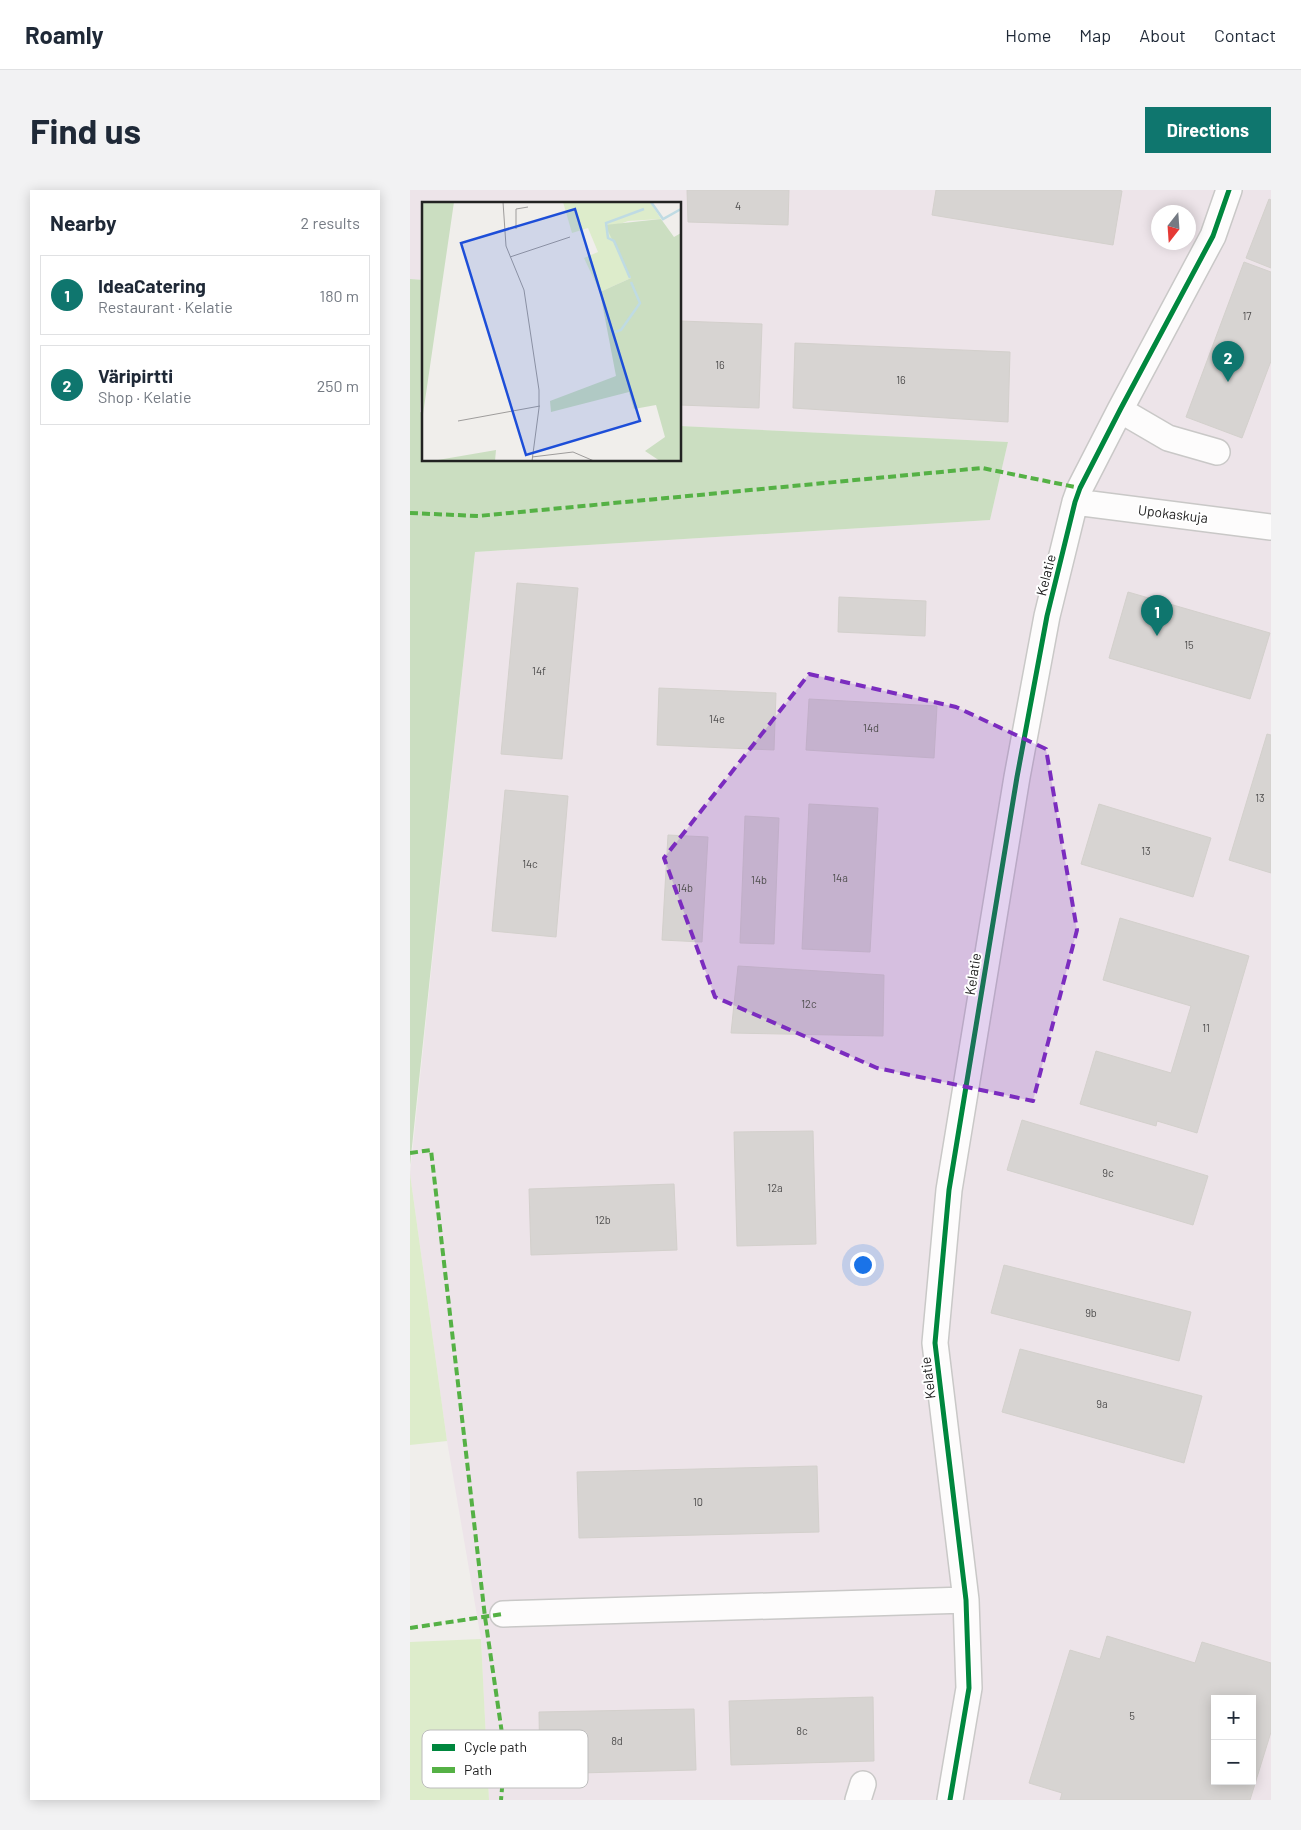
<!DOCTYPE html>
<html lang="en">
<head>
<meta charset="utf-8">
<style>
	body { margin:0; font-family:Barlow,sans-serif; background:#f2f2f3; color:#1f2937 }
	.controls { position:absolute; right:15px; bottom:15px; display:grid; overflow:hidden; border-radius:0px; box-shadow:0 2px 12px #0003 }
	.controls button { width:45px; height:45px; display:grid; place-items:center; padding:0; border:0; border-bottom:1px solid #e0e1e3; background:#fff; color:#1f2937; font:25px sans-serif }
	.compass { position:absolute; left:741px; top:15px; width:45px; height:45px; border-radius:50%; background:#fff; box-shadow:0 2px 12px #0003; rotate:197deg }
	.you { position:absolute; left:452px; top:1074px; width:18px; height:18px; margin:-12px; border:4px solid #fff; border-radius:50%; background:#1a73e8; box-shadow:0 0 0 8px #1a73e833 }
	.badge { display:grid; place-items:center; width:32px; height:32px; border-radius:50%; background:#0f766e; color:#fff; font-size:16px; font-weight:700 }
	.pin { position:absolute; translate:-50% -41px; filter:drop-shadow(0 1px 2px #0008) }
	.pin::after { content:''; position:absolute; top:26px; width:18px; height:15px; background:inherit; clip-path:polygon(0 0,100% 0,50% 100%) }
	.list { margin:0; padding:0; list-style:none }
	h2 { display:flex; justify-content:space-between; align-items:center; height:65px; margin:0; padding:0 20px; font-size:21px }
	h2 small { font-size:16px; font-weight:400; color:#747a83 }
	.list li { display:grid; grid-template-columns:32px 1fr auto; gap:15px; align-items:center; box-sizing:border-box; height:80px; margin:0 10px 10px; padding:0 10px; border:1px solid #e0e1e3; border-radius:0px }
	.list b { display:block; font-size:19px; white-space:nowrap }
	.list p { margin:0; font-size:16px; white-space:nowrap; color:#747a83 }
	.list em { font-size:16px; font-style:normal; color:#747a83 }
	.map { position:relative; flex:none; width:861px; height:1610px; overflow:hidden; border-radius:0px }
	header { display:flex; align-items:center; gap:30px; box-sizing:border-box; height:70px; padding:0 25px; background:#fff; border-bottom:1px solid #e0e1e3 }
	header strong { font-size:24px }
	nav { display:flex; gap:28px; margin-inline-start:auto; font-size:18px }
	.intro { display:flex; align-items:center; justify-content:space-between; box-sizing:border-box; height:120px; padding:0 30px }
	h1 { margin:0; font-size:35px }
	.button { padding:12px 22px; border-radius:0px; background:#0f766e; color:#fff; font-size:18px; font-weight:700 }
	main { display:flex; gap:30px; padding:0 30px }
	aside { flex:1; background:#fff; border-radius:0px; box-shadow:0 2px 12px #0003 }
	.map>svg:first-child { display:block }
	.industrial { fill:#ede4e9; fill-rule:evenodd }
	.grass { fill:#ddeccb }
	.forest { fill:#cbdec1 }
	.building { fill:#d7d4d2; stroke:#d3d0cc; fill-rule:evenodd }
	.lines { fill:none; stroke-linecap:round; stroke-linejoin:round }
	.minor-casing { stroke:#c9c8c7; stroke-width:28 }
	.minor { stroke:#fdfcfc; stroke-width:25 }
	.quiet { stroke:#55b145; stroke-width:4; stroke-dasharray:8 4; stroke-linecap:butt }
	.cycleway-casing { stroke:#fff; stroke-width:8 }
	.cycleway { stroke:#00873e; stroke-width:5 }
	.marked { fill:#7b2cbf; fill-opacity:0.2; stroke:#7b2cbf; stroke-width:4; stroke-dasharray:10 6; stroke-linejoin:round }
	.labels { text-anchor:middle; stroke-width:4; stroke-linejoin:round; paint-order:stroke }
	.number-label { font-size:11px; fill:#4f4e4e }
	.street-label { font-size:14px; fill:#222; stroke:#fff }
	.inset-river { fill:none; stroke:#bfdbe3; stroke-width:2.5 }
	.inset-road { fill:none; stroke:#9e9c9b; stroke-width:1 }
	.view { fill:#1d4ed8; fill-opacity:0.15; stroke:#1d4ed8; stroke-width:2.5 }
	.inset-edge { fill:none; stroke:#222; stroke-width:2.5 }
	.key { fill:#fff; stroke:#bdbdbd; stroke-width:1 }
	.key-label { font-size:14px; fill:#222 }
</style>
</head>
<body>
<header>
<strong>Roamly</strong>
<nav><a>Home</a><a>Map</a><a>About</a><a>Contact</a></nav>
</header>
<div class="intro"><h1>Find us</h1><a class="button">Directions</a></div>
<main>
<aside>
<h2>Nearby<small>2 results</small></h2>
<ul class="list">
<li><span class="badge">1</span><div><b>IdeaCatering</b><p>Restaurant · Kelatie</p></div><em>180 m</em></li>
<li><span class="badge">2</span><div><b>Väripirtti</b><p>Shop · Kelatie</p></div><em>250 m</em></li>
</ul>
</aside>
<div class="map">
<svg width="861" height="1610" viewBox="0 0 861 1610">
	<rect width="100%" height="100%" fill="#f0eeeb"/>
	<path class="industrial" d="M0 0H861V1610H79L71 1449 37 1251 0 984 65 362 580 330 598 252 270 236V14H14V90L0 89ZM748 22H778V52H748ZM805 1509H842V1591H805Z"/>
	<path class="grass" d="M0 984 37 1251 0 1255Z
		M71 1449 79 1610H0V1452Z"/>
	<path class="forest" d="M0 89 14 90 10 222 14 223V270H270V236L598 252 580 330 65 362 0 975Z"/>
	<path class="building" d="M277 0H379L378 35 278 32Z
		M526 0H708L712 1 703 55 522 25Z
		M859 9 861 10V78L836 68Z
		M834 72 861 82V171L832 248 776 227Z
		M270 131 352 134 349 218 270 215Z
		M385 153 600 162 598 232 383 218Z
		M107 393 168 398 152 569 91 564Z
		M718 402 860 443 840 509 699 468Z
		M429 407 516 411 515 446 428 442Z
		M249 498 366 503 364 560 247 555Z
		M399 509 527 516 524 568 396 560Z
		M857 544 861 545V683L819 670Z
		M95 600 158 606 146 747 82 741Z
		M399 614 468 618 460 762 392 759Z
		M689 614 801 648 783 707 671 674Z
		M335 626 369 628 364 754 330 753Z
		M258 645 298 647 292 752 252 750Z
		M710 728 839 766 787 943 747 931 746 936 670 914 686 861 761 883 781 816 693 790Z
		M328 776 474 785 473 846 321 843Z
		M612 930 798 986 783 1035 597 980Z
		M403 941 406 1054 327 1056 324 942Z
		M264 994 267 1060 121 1065 119 999Z
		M594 1075 781 1122 769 1171 581 1123Z
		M610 1159 792 1206 774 1273 592 1222Z
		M407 1276 409 1342 169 1348 167 1282Z
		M697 1446 785 1473 792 1452 861 1473V1542L840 1610H650L652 1603 619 1593 660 1460 690 1469ZM805 1509H842V1591H805Z
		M463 1507 464 1571 321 1575 319 1511Z
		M284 1519 286 1580 130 1584 129 1522Z"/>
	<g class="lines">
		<defs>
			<path id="minor" d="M710 220 758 248 807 262
				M665 312 861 337
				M93 1424 556 1410
				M448 1610 453 1594
				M540 1610 559 1498 556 1410 525 1153 539 1000 607 587 637 426 665 312 670 298 710 220 803 46 819 0"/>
		</defs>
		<use href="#minor" class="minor-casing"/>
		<use href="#minor" class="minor"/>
		<path class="quiet" d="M0 323 68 326 572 278 670 298
			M0 963 21 960 75 1427 95 1564 91 1610
			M0 1438 93 1424"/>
		<defs>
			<path id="cycleway" d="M540 1610 559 1498 556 1410 525 1153 539 1000 607 587 637 426 665 312 670 298 710 220 803 46 819 0"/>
		</defs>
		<use href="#cycleway" class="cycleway-casing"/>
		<use href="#cycleway" class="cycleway"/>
	</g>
	<path class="marked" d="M399 484 546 517 636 559 667 740 623 911 467 878 305 807 254 668Z"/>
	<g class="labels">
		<g class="number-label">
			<text x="328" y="20">4</text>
			<text x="837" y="130">17</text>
			<text x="310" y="179">16</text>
			<text x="491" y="194">16</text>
			<text x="779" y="459">15</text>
			<text x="129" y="485">14f</text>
			<text x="307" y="533">14e</text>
			<text x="461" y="542">14d</text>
			<text x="850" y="612">13</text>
			<text x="736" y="665">13</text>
			<text x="120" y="678">14c</text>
			<text x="430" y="692">14a</text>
			<text x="349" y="694">14b</text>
			<text x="275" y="702">14b</text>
			<text x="399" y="818">12c</text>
			<text x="796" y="842">11</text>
			<text x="698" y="987">9c</text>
			<text x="365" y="1002">12a</text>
			<text x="193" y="1034">12b</text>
			<text x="681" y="1127">9b</text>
			<text x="692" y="1218">9a</text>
			<text x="288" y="1316">10</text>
			<text x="722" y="1530">5</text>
			<text x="392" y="1545">8c</text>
			<text x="207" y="1555">8d</text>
		</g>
		<g class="street-label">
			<text transform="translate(763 324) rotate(7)" y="5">Upokaskuja</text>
			<text transform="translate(636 385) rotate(-76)" y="5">Kelatie</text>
			<text transform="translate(563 784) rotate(-81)" y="5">Kelatie</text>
			<text transform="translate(518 1188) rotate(-97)" y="5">Kelatie</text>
		</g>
	</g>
	<g transform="translate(12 12)">
		<rect width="259" height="259" fill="#f0eeeb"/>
		<path d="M141 0H228L239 17 206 19 190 25 209 76 178 90 162 56 176 50 166 26 150 31Z" fill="#ddeccb"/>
		<path d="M0 0H32L0 219ZM239 17 252 35 259 31V259H238L223 249 243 235 234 203 212 207 207 190 129 210 128 199 194 174 178 90 209 76 183 23ZM74 248 73 259H10Z" fill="#cbdec1"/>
		<path class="inset-river" d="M229 0 241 17 259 7M208 76 192 39 186 36 184 21 222 7M193 130 199 128 218 101 209 80"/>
		<path class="inset-road" d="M81 0 84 44 102 88 117 188V206L110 259M94 27V7L106 5M88 55 148 35M36 219 118 204M110 255 151 250 172 259"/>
		<path class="view" d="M153 7 218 219 104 253 39 41Z"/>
		<rect width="259" height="259" class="inset-edge"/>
	</g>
	<rect x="12" y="1540" width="166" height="58" rx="8" class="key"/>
	<rect x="22" y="1554" width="23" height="7" fill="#00873e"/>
	<rect x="22" y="1577" width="23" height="6" fill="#55b145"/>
	<g class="key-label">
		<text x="54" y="1562">Cycle path</text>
		<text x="54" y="1585">Path</text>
	</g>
</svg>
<div class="controls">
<button>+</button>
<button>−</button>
</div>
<svg class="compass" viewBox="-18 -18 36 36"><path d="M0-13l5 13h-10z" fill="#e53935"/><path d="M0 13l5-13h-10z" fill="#747a83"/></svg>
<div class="you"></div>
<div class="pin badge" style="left:747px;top:446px">1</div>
<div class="pin badge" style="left:818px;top:192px">2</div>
</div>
</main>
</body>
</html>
